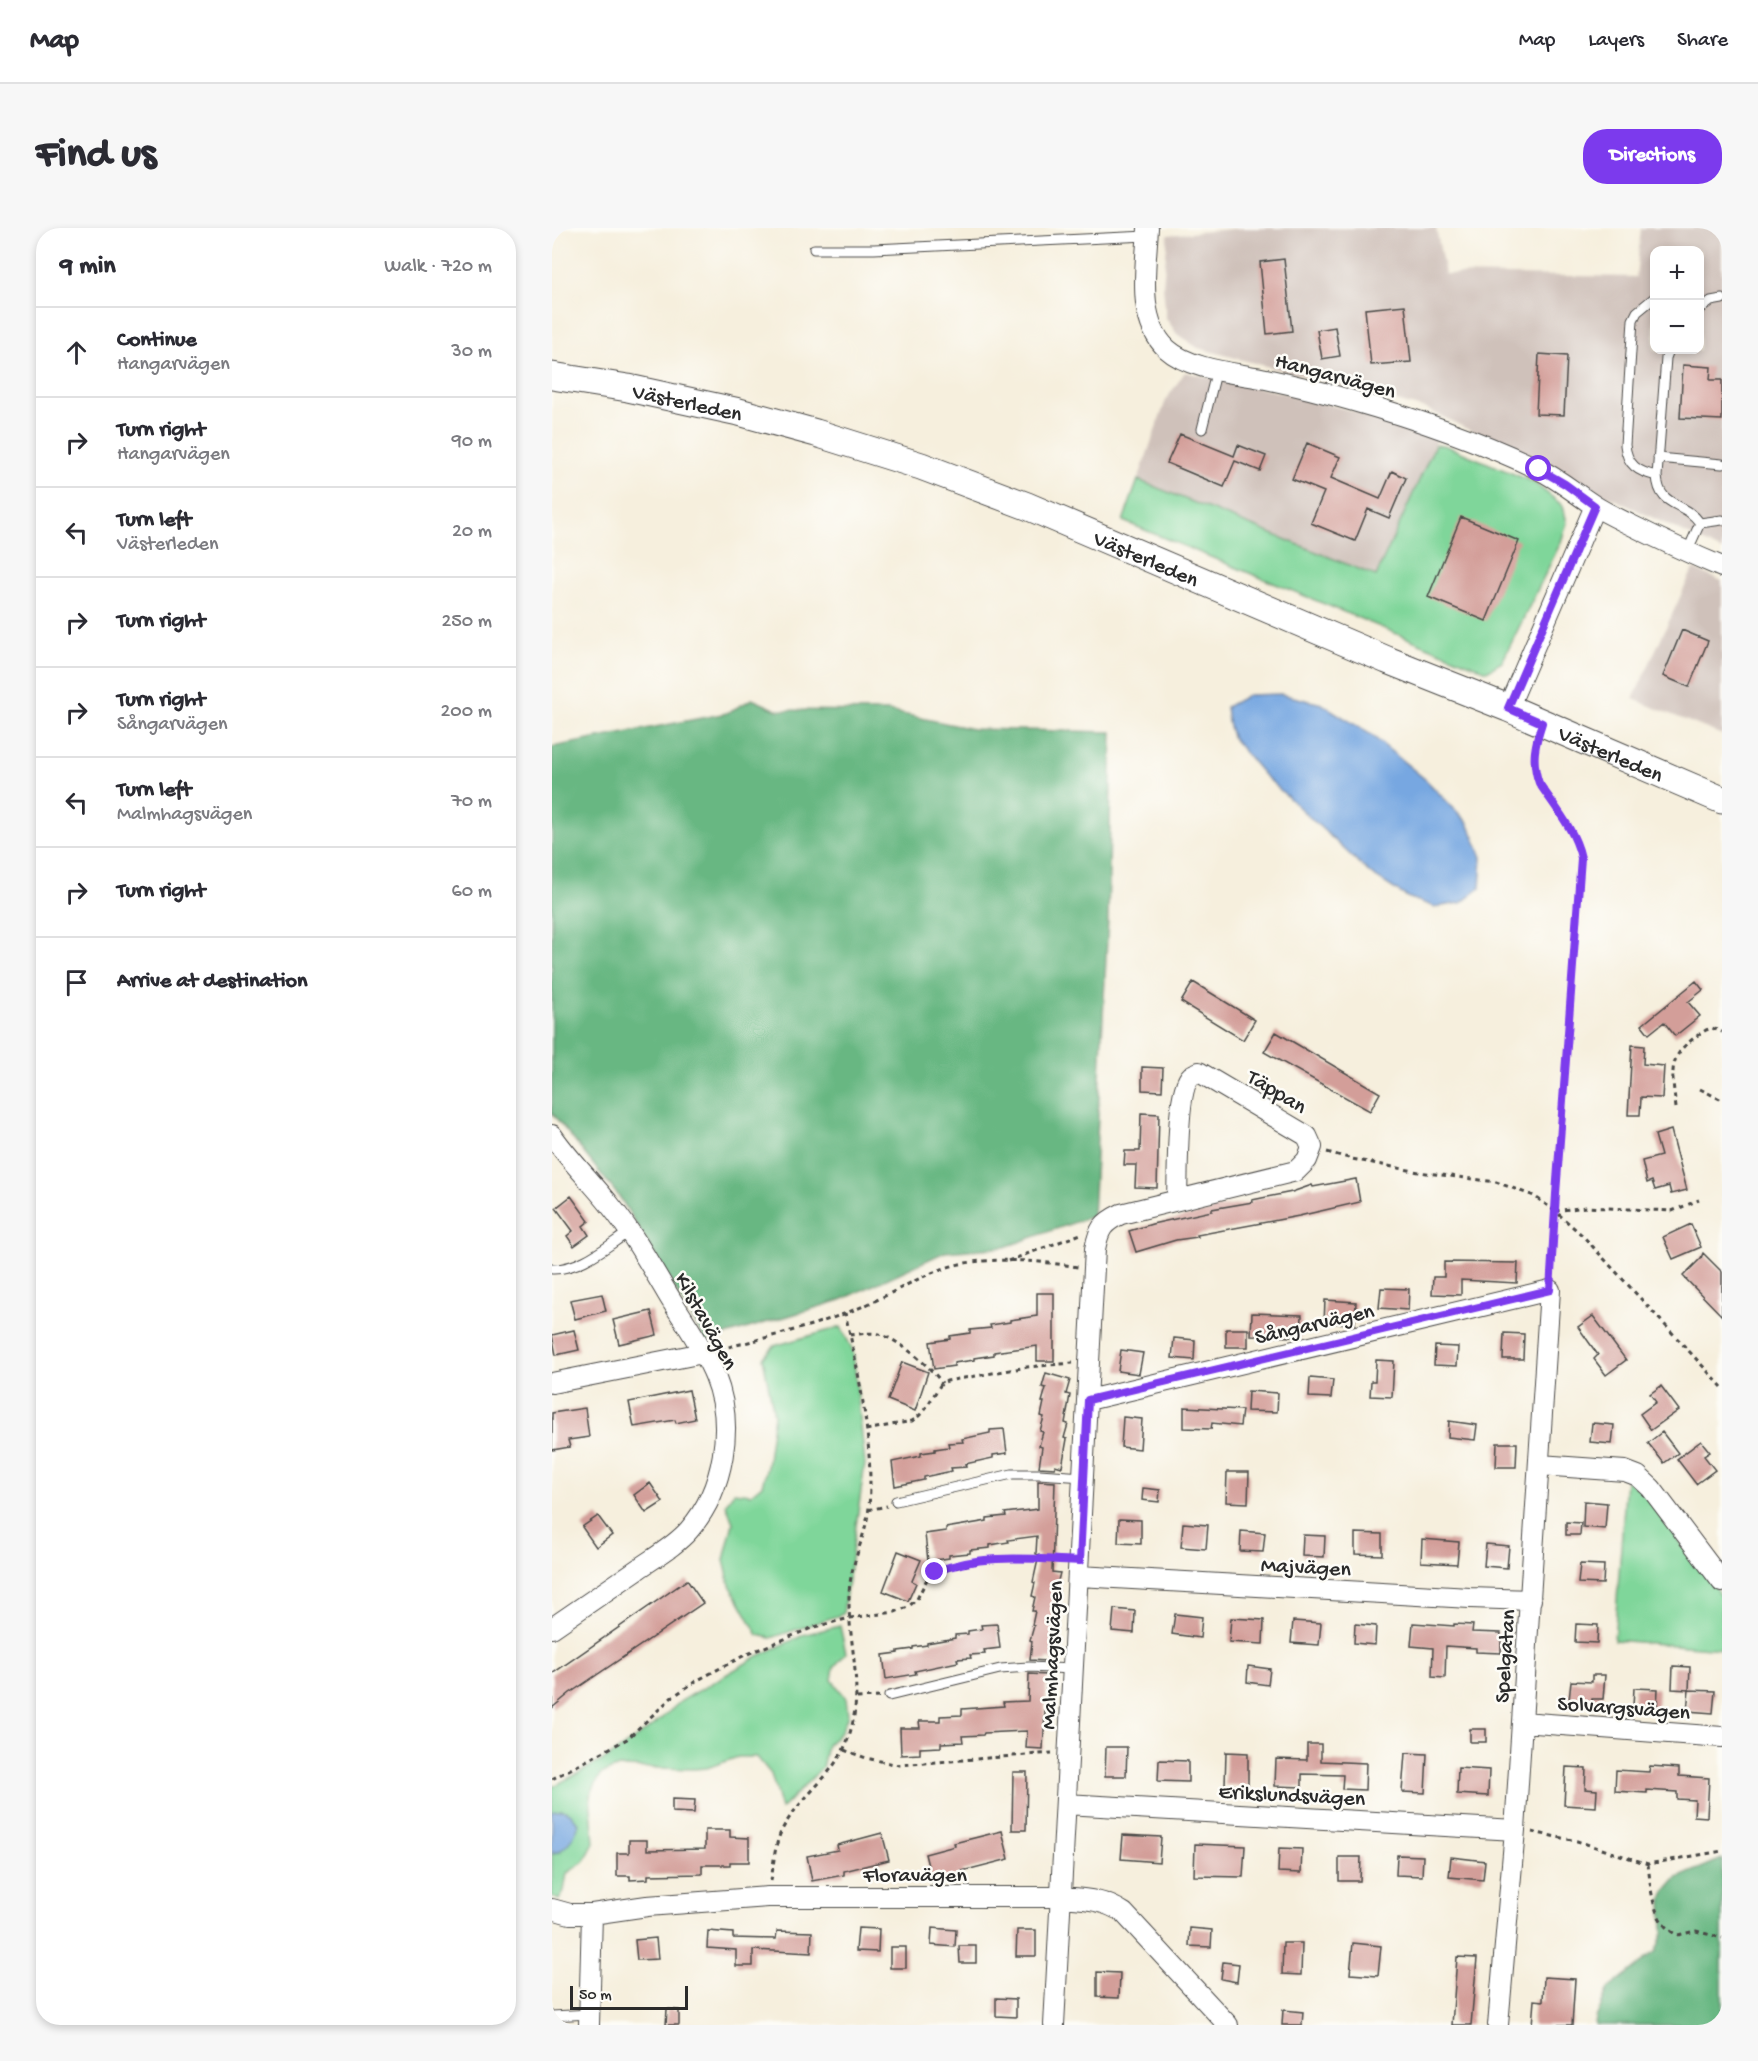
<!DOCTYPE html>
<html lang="en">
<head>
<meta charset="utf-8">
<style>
	body { margin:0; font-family:"Gochi Hand",sans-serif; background:#f7f7f7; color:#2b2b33 }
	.controls { position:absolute; right:18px; top:18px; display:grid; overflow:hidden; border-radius:12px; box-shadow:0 3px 9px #0003 }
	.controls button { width:54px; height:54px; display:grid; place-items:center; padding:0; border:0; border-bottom:2px solid #e1e1e2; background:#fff; color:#2b2b33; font:30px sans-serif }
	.scale { position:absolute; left:18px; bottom:15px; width:118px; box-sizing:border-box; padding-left:6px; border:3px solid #2b2b2b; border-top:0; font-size:16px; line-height:21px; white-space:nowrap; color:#2b2b2b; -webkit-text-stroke:4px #fdfcf7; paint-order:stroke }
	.stop { position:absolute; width:18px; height:18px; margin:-14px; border:4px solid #7c3aed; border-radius:50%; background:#fff }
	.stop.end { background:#7c3aed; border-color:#fff; box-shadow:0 2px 6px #0008 }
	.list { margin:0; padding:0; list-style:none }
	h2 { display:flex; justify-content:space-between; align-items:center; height:78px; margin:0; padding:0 24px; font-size:26px }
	h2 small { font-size:20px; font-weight:400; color:#7c7c81 }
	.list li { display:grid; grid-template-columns:39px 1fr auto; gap:18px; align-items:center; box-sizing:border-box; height:90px; padding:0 24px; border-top:2px solid #e1e1e2 }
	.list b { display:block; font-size:22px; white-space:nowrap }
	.list p { margin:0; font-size:20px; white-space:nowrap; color:#7c7c81 }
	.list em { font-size:20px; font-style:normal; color:#7c7c81 }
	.icon { flex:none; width:33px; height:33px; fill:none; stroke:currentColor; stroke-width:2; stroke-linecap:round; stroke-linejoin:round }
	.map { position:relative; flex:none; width:1170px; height:1797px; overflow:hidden; border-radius:24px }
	header { display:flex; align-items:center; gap:36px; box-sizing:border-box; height:84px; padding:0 30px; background:#fff; border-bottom:2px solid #e1e1e2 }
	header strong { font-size:28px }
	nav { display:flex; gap:33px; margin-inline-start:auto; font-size:21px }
	.intro { display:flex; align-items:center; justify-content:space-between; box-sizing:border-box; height:144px; padding:0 36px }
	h1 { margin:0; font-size:42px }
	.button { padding:15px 27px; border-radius:24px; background:#7c3aed; color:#fff; font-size:21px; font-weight:700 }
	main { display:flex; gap:36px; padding:0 36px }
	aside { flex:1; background:#fff; border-radius:24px; box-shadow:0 3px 9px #0003 }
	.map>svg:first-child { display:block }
	.industrial { fill:#cfc1ba; fill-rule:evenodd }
	.green { fill:#7fd69a; stroke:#558062; stroke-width:1.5 }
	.forest { fill:#67b782; stroke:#497156; stroke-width:1.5 }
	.water { fill:#77a7e1; stroke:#516986; stroke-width:1.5 }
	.building { fill:#d39e99 }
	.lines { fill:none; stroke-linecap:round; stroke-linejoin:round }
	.lane-casing { stroke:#494846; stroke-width:11 }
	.street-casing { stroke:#494846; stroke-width:22 }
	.secondary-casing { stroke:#494846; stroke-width:29 }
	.path { stroke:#494846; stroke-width:3; stroke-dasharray:4.5 4.5; stroke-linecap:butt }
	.lane { stroke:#fff; stroke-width:9 }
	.street { stroke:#fff; stroke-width:20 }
	.secondary { stroke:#fff; stroke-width:27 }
	.route { stroke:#7c3aed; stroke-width:8 }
	.labels { text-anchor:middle; stroke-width:5; stroke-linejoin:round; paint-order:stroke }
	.street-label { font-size:22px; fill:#2b2b2b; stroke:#fdfcf7 }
</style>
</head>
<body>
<header>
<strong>Map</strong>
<nav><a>Map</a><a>Layers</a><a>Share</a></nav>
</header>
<div class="intro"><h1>Find us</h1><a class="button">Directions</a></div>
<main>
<aside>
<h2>9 min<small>Walk · 720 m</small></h2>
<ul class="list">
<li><svg class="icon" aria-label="ahead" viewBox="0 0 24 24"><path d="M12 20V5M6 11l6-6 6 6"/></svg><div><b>Continue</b><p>Hangarvägen</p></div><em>30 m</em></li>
<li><svg class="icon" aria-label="right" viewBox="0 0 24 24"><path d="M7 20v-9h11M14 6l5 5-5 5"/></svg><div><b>Turn right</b><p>Hangarvägen</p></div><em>90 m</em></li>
<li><svg class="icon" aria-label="left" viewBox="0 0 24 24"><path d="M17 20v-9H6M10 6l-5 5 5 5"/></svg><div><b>Turn left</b><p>Västerleden</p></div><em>20 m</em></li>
<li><svg class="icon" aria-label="right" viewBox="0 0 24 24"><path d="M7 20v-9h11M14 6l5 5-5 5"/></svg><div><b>Turn right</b></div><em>250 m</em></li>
<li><svg class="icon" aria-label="right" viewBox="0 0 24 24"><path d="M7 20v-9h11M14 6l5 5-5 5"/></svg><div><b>Turn right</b><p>Sångarvägen</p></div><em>200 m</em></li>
<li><svg class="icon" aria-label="left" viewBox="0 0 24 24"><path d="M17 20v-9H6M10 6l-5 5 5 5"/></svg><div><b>Turn left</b><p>Malmhagsvägen</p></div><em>70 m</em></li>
<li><svg class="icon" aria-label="right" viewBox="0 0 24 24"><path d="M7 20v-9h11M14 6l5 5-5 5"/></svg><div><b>Turn right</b></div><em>60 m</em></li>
<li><svg class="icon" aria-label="arrive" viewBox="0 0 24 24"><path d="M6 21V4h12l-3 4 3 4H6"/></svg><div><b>Arrive at destination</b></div></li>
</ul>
</aside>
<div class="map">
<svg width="1170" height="1797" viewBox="0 0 1170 1797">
	<rect width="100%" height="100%" fill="#fdfcf7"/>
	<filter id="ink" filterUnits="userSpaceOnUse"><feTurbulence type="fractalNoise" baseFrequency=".0167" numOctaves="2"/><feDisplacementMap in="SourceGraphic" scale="12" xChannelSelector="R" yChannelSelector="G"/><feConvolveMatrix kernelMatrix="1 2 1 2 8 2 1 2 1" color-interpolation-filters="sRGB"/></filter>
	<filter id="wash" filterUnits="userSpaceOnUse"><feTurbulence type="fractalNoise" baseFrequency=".008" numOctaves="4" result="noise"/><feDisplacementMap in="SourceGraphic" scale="24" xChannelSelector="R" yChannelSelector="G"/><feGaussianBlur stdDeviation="1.35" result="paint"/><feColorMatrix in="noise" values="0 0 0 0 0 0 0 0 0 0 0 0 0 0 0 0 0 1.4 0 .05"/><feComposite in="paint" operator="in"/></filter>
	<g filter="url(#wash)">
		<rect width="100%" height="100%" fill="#f6efdd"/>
		<path class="industrial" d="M690 0H884L893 46 1084 49 1089 0H1170V323L874 181 646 120 625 106 614 90 611 57 616 7ZM1102 22H1148V122H1102Z
			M633 144 731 165 817 187 885 210 825 348 586 252 614 172Z
			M1141 341 1170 353V507L1081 471Z"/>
		<path class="green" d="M883 217H892L981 254 1011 278 1015 295 1009 314 950 434 935 443 571 293 586 252 824 348Z
			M289 1099 301 1123 313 1236 291 1386 219 1410 206 1407 178 1357 172 1332 181 1295 174 1276 182 1264 199 1266 210 1257 215 1239 222 1186 211 1130 222 1118Z
			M1074 1252 1088 1261 1170 1369V1421L1062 1412Z
			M288 1398 294 1425 282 1439 280 1452 294 1470 296 1487 289 1504 275 1517 270 1540 229 1581 219 1546 205 1529H186L155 1540 141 1541 67 1539 49 1546 38 1567 42 1615 32 1634 15 1645 12 1663 7 1672 0 1669V1626L9 1623 10 1582 0 1584V1559L57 1529 102 1497 129 1473 206 1428 254 1406Z"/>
		<path class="forest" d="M200 471 225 482 336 483 421 501 560 504 556 691 541 988 453 1019 393 1024 289 1072 154 1113 69 971 0 885V519L175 485Z
			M1170 1631V1797H1043L1044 1790 1056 1761 1104 1723 1111 1705 1110 1672 1113 1664 1125 1650Z"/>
		<path class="water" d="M729 466 770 476 818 506 874 552 916 595 930 629 928 660 909 675 883 679 855 669 819 646 711 546 680 509 676 494 674 479 696 467Z
			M10 1582 18 1585 27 1596C21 1611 15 1621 0 1626V1584Z"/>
		<g id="blocks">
			<path class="building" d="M732 31 740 103 715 106 708 34Z
				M853 77 859 134 819 137 813 81Z
				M783 99 788 128 770 131 765 102Z
				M987 126 1015 128 1012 187 984 186Z
				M1131 137 1159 139 1158 152H1170V192L1128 190Z
				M628 206 682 228 686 217 714 228 708 243 683 233 672 259 615 235Z
				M755 215 788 229 779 250 828 271 840 243 854 250 837 290 816 281 803 313 759 295 772 264 740 251Z
				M909 289 967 313 934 393 876 369Z
				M1130 402 1156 413 1137 459 1111 448Z
				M1144 753 1151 762 1136 774 1148 788 1123 808 1112 794 1097 806 1090 797Z
				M641 754 703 792 691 812 629 774Z
				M724 804 828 865 818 883 712 824Z
				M1080 817 1092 818 1091 836 1112 838 1110 870 1089 869 1088 887H1076Z
				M590 839 611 840 610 863 590 862Z
				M589 885 607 886 605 960 583 959 584 937H572L573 923H588Z
				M1119 902 1135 962 1119 966 1117 958 1103 962 1100 953 1095 955 1090 933 1109 928 1103 907Z
				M804 951 808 974 747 988 645 1007 646 1009 624 1012 584 1024 577 1003 600 996 660 983V981L701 974 700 972 740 964 760 957 761 959Z
				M19 968 37 993 31 998 37 1007 22 1018 15 1008 21 1003 4 980Z
				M1139 996 1149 1019 1121 1031 1111 1009Z
				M1151 1025 1170 1044V1088L1131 1048 1149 1030Z
				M892 1034 966 1035 965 1055 909 1052V1067L880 1066 881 1049H892Z
				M829 1060 857 1061 856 1082 827 1080Z
				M485 1065H502V1133H485V1118L442 1124V1127L422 1130V1132L402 1135V1138L382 1141 378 1114 398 1111V1108L418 1105V1102L439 1100 438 1097 458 1094V1092L485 1088Z
				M50 1066 54 1083 23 1091 18 1072Z
				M773 1072 804 1074 803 1096 772 1095Z
				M99 1083 105 1107 67 1116 61 1092Z
				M700 1085 750 1087 749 1109 699 1108Z
				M1041 1088 1074 1132 1054 1147 1042 1131 1046 1127 1026 1099Z
				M674 1101H696V1119H674Z
				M22 1102 27 1122 4 1127 0 1107Z
				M952 1105 972 1106 971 1131H951Z
				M622 1110 643 1112 642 1132 620 1130Z
				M883 1118 906 1119 905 1138 882 1137Z
				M569 1122 591 1125 587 1146 566 1143Z
				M824 1132 842 1133 840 1169 818 1168 819 1153H823Z
				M350 1134 376 1144 363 1183 336 1172Z
				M494 1145 518 1152 514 1166 518 1167 513 1195 516 1196 512 1210 515 1211 510 1239 503 1237V1240L487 1239 490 1219 487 1218 491 1204 488 1203 492 1189 489 1188 492 1174H490L494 1160 490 1159Z
				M758 1150 781 1152 779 1170 757 1169Z
				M1109 1158 1127 1182 1099 1202 1088 1186 1104 1174 1098 1166Z
				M137 1162 143 1191 124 1195 123 1192 82 1199 77 1174Z
				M696 1163 726 1165 725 1184 695 1183Z
				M632 1179 690 1182 688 1198 660 1195 659 1201 632 1200Z
				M33 1180 37 1209 16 1212 18 1219 0 1222V1185Z
				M571 1189 590 1191 588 1221 569 1219Z
				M897 1193 925 1197 923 1212 896 1209Z
				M1040 1195 1062 1197 1060 1216 1038 1214Z
				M452 1201 455 1225 441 1227V1230L413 1236 414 1239 399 1240 400 1243 372 1249V1252L343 1258 340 1234 369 1228V1225L383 1223V1221L397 1219 396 1215 411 1214 410 1211 438 1205V1202Z
				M1110 1204 1126 1225 1112 1235 1096 1215Z
				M1149 1213 1158 1224 1152 1228 1163 1242 1144 1256 1125 1231Z
				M945 1215H965L964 1239H944Z
				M675 1244H697L696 1275 674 1274Z
				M486 1253 503 1254 500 1344 508 1345 504 1360 507 1361 504 1373 507 1374 503 1388 506 1389 502 1418H503L500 1432 495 1431V1433L478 1432 480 1413 478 1412 482 1398 480 1397 483 1383H480L483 1369 480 1368 483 1355 481 1354 487 1327 484 1326 485 1308 456 1312 457 1314 438 1317V1320L418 1322V1325L397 1327V1330L376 1333 373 1306 394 1303V1300L435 1293V1290L454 1288 453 1285 486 1281Z
				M98 1255 111 1274 94 1285 82 1267Z
				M591 1260 608 1262 607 1274 590 1272Z
				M1032 1273 1055 1275 1053 1301 1031 1299Z
				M46 1288 60 1307 44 1319 30 1299Z
				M567 1291 589 1292V1316L566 1315Z
				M1014 1294 1029 1295 1028 1307H1014Z
				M631 1295 656 1297 654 1321 629 1319Z
				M689 1303 713 1305 711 1324 688 1323Z
				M803 1305 830 1306V1327L803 1326Z
				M751 1307 773 1308 772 1329 750 1328Z
				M870 1311 907 1314 905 1336 869 1334Z
				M934 1316 957 1318 955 1340 932 1338Z
				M346 1323 369 1332 360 1353 364 1355 356 1373 331 1363Z
				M1028 1336 1052 1337 1051 1356 1026 1355Z
				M135 1352 151 1375 18 1465 0 1480V1446Z
				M562 1381 583 1383 582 1405 560 1403Z
				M623 1386 650 1389 648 1410 620 1406Z
				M679 1390 712 1392 711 1416 677 1414Z
				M741 1393 769 1395 767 1417 739 1415Z
				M861 1395 902 1398V1396L921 1397 920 1404 949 1405V1425L924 1424V1420L894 1418 893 1450 880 1449 881 1420 859 1418Z
				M445 1396 448 1420 432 1422 433 1426 418 1427 419 1430 405 1431 406 1434 363 1443 364 1446 334 1451 331 1427 346 1425V1423L361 1421V1419L375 1417V1415L403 1410V1407L416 1406V1403L430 1401 429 1397Z
				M803 1396 824 1398 823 1417 802 1415Z
				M1024 1396 1046 1397 1045 1415 1023 1414Z
				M696 1438 718 1441 716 1457 695 1454Z
				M1121 1438 1138 1439 1137 1462 1120 1461Z
				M477 1446 495 1447 491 1521 474 1520 475 1503 432 1505 431 1507 410 1508 411 1514 389 1515V1519L368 1520V1526L349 1527 348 1500H368L367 1493H388V1488L410 1487V1481L452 1478 451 1474 476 1473Z
				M1040 1447H1053L1051 1471H1040V1474L1017 1473 1019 1453 1040 1454Z
				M1082 1460 1106 1461 1105 1480 1081 1478Z
				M1137 1462 1163 1463 1161 1485 1135 1483Z
				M918 1501H934V1514H918Z
				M755 1516H769V1533L814 1535 813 1562 790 1561 791 1547 750 1546V1559L723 1558 724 1531 755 1532Z
				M554 1519H575L574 1548H553Z
				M674 1524 696 1525V1558L673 1557Z
				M853 1525 875 1526 873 1565 850 1564Z
				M607 1532 636 1533V1554L606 1553Z
				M1098 1538 1127 1540V1548L1157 1550 1155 1589 1142 1588 1143 1572 1125 1571V1564L1095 1562V1565L1063 1563 1064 1542 1097 1544Z
				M1014 1539 1034 1540 1033 1561 1045 1562 1044 1579 1012 1577Z
				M906 1540 937 1542 936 1568 905 1566Z
				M461 1544H475L474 1602H460Z
				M120 1571 143 1572 142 1585 120 1584Z
				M153 1602H178V1609L197 1610V1634H178V1637H150V1646L96 1647V1651L78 1652V1648H65V1625H77V1612H95V1622L153 1621Z
				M450 1603 457 1631 410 1643 411 1646 380 1654 373 1626 403 1618 402 1615Z
				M330 1605 337 1632 292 1643V1647L260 1653 255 1628 286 1622 285 1617Z
				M571 1607 609 1609 607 1634 569 1631Z
				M643 1616 693 1618 691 1649 642 1648Z
				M727 1620 750 1621 749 1645 726 1644Z
				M845 1627 871 1628 870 1648 844 1647Z
				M787 1629H809L808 1653H787Z
				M899 1629 933 1633 931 1652 897 1649Z
				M306 1700 327 1701 326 1724 304 1723Z
				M380 1700 404 1702 403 1719 379 1717Z
				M638 1700 660 1702 659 1719 637 1718Z
				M465 1702H484V1728H464Z
				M156 1703 181 1705V1710L224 1711 225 1703 260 1704 259 1725 201 1722V1738H184V1722L155 1720Z
				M104 1710 106 1731 85 1732 83 1712Z
				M731 1715H750L749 1747 730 1746Z
				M801 1715 829 1718 826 1748 798 1746Z
				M407 1718H424V1735H408Z
				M338 1719H354V1740H338Z
				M905 1729 925 1730 919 1797H900Z
				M671 1734 687 1736 685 1754 669 1751Z
				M545 1744 568 1745 567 1770 545 1769Z
				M992 1749 1023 1751 1020 1797H980L982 1772 991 1773Z
				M444 1770 464 1771V1789L444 1788Z
				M115 1781 127 1782V1797H114Z
				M731 1782 751 1784 750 1797H730Z"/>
		</g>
	</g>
	<g filter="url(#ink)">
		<use href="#blocks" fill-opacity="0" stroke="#494846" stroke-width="1.5"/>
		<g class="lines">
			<defs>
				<path id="lane" d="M262 21H322L595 8
					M1102 70 1085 84 1081 92 1073 217C1075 237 1086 244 1105 248
					M1148 81 1159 73 1170 71
					M1117 122 1114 130 1105 248C1107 281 1132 272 1148 295L1135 324
					M650 201 665 141
					M1106 230 1170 236
					M1148 295 1170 292
					M0 1041C28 1042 55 1018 77 1004
					M344 1273 460 1246H487L532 1249
					M337 1468 448 1441 477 1439 521 1441
					M0 1788 38 1786"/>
				<path id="street" d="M596 0C594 39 584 92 615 121 638 142 685 145 714 151 742 157 771 164 798 172 862 190 926 212 986 241 1007 251 1024 266 1043 278 1054 285 1067 291 1079 297 1109 312 1139 326 1170 339
					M956 480 1043 278
					M0 907C17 932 39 953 58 977 80 1004 97 1035 115 1065 131 1092 151 1119 163 1148 183 1197 172 1262 137 1302 123 1318 103 1329 86 1341 57 1361 29 1380 0 1400
					M0 1155 151 1125
					M536 1172 998 1062 963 1602 946 1797
					M988 1237 1073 1243 1086 1248 1099 1260 1170 1354
					M527 1348 918 1370 979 1372
					M970 1494 1170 1509
					M514 1576 963 1602
					M0 1681 18 1686H40L95 1678 216 1669H508C533 1671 551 1671 572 1685L676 1797
					M37 1797 40 1686
					M502 1797 543 1021C547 1001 550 995 569 986L744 943 755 932 760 919 755 908 647 844C645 845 641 846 639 848 624 861 626 949 625 972"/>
				<g id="secondary">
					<path id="s1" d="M0 148 76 160 187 184 264 205 369 238 475 278 835 432 956 480 1170 572"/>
				</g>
			</defs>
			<use href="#lane" class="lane-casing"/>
			<use href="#street" class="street-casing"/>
			<use href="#secondary" class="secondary-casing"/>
			<path class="path" d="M984 513C980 528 982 541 987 555 1003 579 1023 602 1029 630L999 1045
				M1148 861 1170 872
				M1124 880C1119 838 1115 826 1154 802L1160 800 1170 804
				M775 924 800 931 867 944 944 954 982 968 1003 983 1031 1008 1170 1159
				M1003 983 1034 979 1120 983 1147 972
				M456 1033 529 1006
				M298 1107C308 1106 317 1104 327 1106 346 1111 378 1138 390 1155
				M168 1121C217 1109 269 1097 316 1076 346 1063 375 1043 408 1036 443 1029 491 1033 526 1039
				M314 1202 360 1193C375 1184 379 1169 390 1155L395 1153 475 1139 521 1135
				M316 1282 335 1278
				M305 1470 327 1469
				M292 1522 314 1530 347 1537 500 1525
				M0 1551 75 1511 119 1470 144 1453 193 1427 262 1399 298 1390 343 1384 356 1379 365 1371 374 1353 383 1344 435 1332 468 1330 509 1332
				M980 1604 1025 1613 1096 1636 1170 1623
				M1096 1636C1099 1660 1100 1697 1126 1707L1144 1703 1170 1710
				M219 1653C222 1636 222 1616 231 1600 249 1567 285 1546 297 1508 313 1460 296 1417 297 1368 297 1338 314 1309 317 1279 322 1220 307 1144 293 1085"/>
			<use href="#lane" class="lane"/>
			<use href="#street" class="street"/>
			<use href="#secondary" class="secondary"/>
		</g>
	</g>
	<g class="lines" filter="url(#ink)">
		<path class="route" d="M383 1344C429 1325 479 1331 528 1333L536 1172 998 1062 1004 966 1029 630C1023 602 1003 579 987 555 979 533 983 516 990 495L956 480 1043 278 1013 256 987 241"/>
	</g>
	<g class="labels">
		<g class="street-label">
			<text transform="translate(784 146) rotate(15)" y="8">Hangarvägen</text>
			<text dy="8" stroke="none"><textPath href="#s1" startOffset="138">Västerleden</textPath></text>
			<text dy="8" stroke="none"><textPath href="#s1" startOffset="624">Västerleden</textPath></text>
			<text dy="8" stroke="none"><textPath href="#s1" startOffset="1128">Västerleden</textPath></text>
			<text transform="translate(726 862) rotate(31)" y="8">Täppan</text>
			<text transform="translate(156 1092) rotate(61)" y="8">Kilstavägen</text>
			<text transform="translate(762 1094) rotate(-13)" y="8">Sångarvägen</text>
			<text transform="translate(754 1337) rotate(3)" y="8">Majvägen</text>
			<text transform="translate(498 1427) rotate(-87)" y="8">Malmhagsvägen</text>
			<text transform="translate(951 1428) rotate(-86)" y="8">Spelgatan</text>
			<text transform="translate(1072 1478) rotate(4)" y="8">Solvargsvägen</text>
			<text transform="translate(740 1565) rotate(3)" y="8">Erikslundsvägen</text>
			<text x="363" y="1653">Floravägen</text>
		</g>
	</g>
</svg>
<div class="controls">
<button>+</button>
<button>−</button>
</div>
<div class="scale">50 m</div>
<div class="stop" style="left:987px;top:241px"></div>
<div class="stop end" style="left:383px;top:1344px"></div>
</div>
</main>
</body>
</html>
